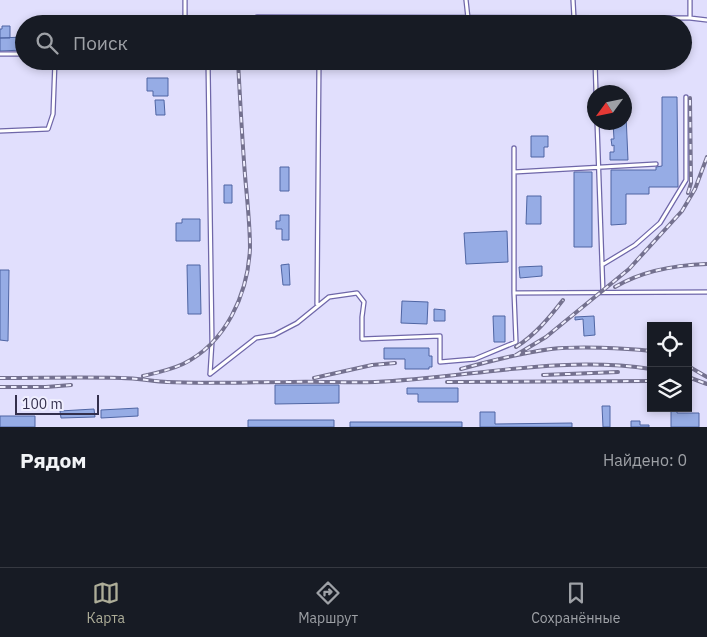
<!DOCTYPE html>
<html lang="ru">
<head>
<meta charset="utf-8">
<style>
	body { margin:0; font-family:"IBM Plex Sans",sans-serif; background:#20242c; color:#f1f3f6 }
	.controls { position:absolute; right:15px; bottom:15px; display:grid; overflow:hidden; border-radius:0px; box-shadow:0 2px 8px #0003 }
	.controls button { width:45px; height:45px; display:grid; place-items:center; padding:0; border:0; border-bottom:1px solid #363941; background:#171b24; color:#f1f3f6; font:25px sans-serif }
	.compass { position:absolute; left:587px; top:85px; width:45px; height:45px; border-radius:50%; background:#171b24; box-shadow:0 2px 8px #0003; rotate:237deg }
	.scale { position:absolute; left:15px; bottom:12px; width:84px; box-sizing:border-box; padding-left:5px; border:2px solid #332f4c; border-top:0; font-size:14px; line-height:18px; white-space:nowrap; color:#332f4c; -webkit-text-stroke:4px #efeefe; paint-order:stroke }
	.list { margin:0; padding:0; list-style:none }
	h2 { display:flex; justify-content:space-between; align-items:center; height:65px; margin:0; padding:0 20px; font-size:21px }
	h2 small { font-size:16px; font-weight:400; color:#9ea1a6 }
	.icon { flex:none; width:28px; height:28px; fill:none; stroke:currentColor; stroke-width:2; stroke-linecap:round; stroke-linejoin:round }
	.map { position:relative; flex:none; width:707px; height:427px; overflow:hidden }
	.search { position:absolute; background:#171b24; box-shadow:0 2px 8px #0003; left:15px; right:15px; top:15px; height:55px; display:flex; align-items:center; gap:12px; box-sizing:border-box; padding:0 18px; border-radius:28px; color:#9ea1a6; font-size:19px }
	.sheet { height:140px; background:#171b24 }
	nav { display:flex; justify-content:space-around; align-items:center; box-sizing:border-box; height:70px; border-top:1px solid #363941; background:#171b24; font-size:14px; color:#9ea1a6 }
	nav a { display:grid; justify-items:center; gap:2px }
	nav .on { color:#adad98 }
	.map>svg:first-child { display:block }
	.building { fill:#96ace5; stroke:#4f65a3 }
	.lines { fill:none; stroke-linecap:round; stroke-linejoin:round }
	.service-casing { stroke:#6f67a9; stroke-width:5.5 }
	.service { stroke:#fff; stroke-width:3 }
	.rail-casing { stroke:#74718f; stroke-width:4 }
	.rail { stroke:#efeefe; stroke-width:2; stroke-dasharray:5.5; stroke-linecap:butt }
</style>
</head>
<body>
<div class="map">
<svg width="707" height="427" viewBox="0 0 707 427">
	<rect width="100%" height="100%" fill="#e1dffd"/>
	<path class="building" d="M2 26H10V38H0V29H2Z
		M24 37V50L0 51V38Z
		M147 78H168V96H153V91H147Z
		M662 97H677L678 187H649V194H626V224L611 225V170H656V167L662 166Z
		M155 100H164L165 115H156Z
		M624 115H626L628 160H610V152H614V145L612 146 611 139H614L613 122H624Z
		M531 136H548V147H544V157H531Z
		M280 167H289V191H280Z
		M574 172H592V247H574Z
		M224 185H232V203H224Z
		M527 196H541V224H526Z
		M280 215H289V240H282V229H276V221H280Z
		M182 219H200V241H176V223H182Z
		M507 231 508 262 466 264 464 233Z
		M289 264 290 285H283L281 265Z
		M187 265H200L201 314H188Z
		M542 266V276L520 278 519 267Z
		M0 270H9L8 341 0 340Z
		M402 301 428 302 427 324 401 323Z
		M434 309 445 310V321H434Z
		M493 316H505V342H494Z
		M594 316 595 335 584 336 583 319 575 320V317Z
		M384 348H429V356H432V367H429V369H405V359H384Z
		M275 385H339V403L275 404Z
		M407 388H458V402H418V394H407Z
		M602 406H610V427H603Z
		M138 408V416L101 418V410Z
		M94 409 95 417 61 418 60 411Z
		M677 410V413H699V427H671V411Z
		M480 412H495V424L572 423V427H480Z
		M0 416H35V427H0Z
		M248 420H334V427H248Z
		M631 421H640V425H649V427H631Z
		M350 422H462V427H350Z"/>
	<g class="lines">
		<defs>
			<path id="service" d="M466 0 468 18
				M573 0 574 18
				M690 0V18L707 20
				M185 24V0
				M244 24 257 17 690 18
				M0 54H24
				M208 61 212 342 210 374
				M595 61 596 92
				M597 122 603 292
				M0 131 48 129 53 114 55 61
				M514 148V293L707 292
				M514 172 656 164
				M602 265 635 245 660 223 686 180V97
				M317 304 319 61
				M210 374 256 338 274 335 297 323 329 297 357 293 364 302 362 317V339L440 336V362L475 359 516 342 514 293"/>
		</defs>
		<use href="#service" class="service-casing"/>
		<use href="#service" class="service"/>
		<defs>
			<path id="rail" d="M688 193 691 183 690 98
				M615 287C642 271 676 265 707 264
				M516 347C535 335 549 318 563 300
				M516 355 546 337 629 269 682 211 695 189 707 157
				M688 366 707 377
				M461 369C490 361 520 353 551 349 578 346 624 348 651 351
				M543 375 618 372
				M143 376C156 373 170 370 183 364 226 343 248 294 250 248 250 224 247 199 245 175 242 137 240 99 238 61
				M688 377 707 384
				M0 378C40 378 81 377 121 378 136 378 152 381 167 382 207 384 248 382 288 382 317 381 346 383 375 382 467 378 559 355 651 369
				M314 378 372 365 395 363
				M447 382 651 381
				M0 387H46L71 385"/>
		</defs>
		<use href="#rail" class="rail-casing"/>
		<use href="#rail" class="rail"/>
	</g>
</svg>
<div class="controls">
<button><svg class="icon" aria-label="locate" viewBox="0 0 24 24"><circle cx="12" cy="12" r="6"/><path d="M12 2v4M12 18v4M2 12h4M18 12h4"/></svg></button>
<button><svg class="icon" aria-label="layers" viewBox="0 0 24 24"><path d="M12 4l9 5-9 5-9-5zM3 14l9 5 9-5"/></svg></button>
</div>
<svg class="compass" viewBox="-18 -18 36 36"><path d="M0-13l5 13h-10z" fill="#e53935"/><path d="M0 13l5-13h-10z" fill="#9ea1a6"/></svg>
<div class="scale">100 m</div>
<div class="search"><svg class="icon" aria-label="search" viewBox="0 0 24 24"><circle cx="10" cy="10" r="6"/><path d="M15 15l6 6"/></svg>Поиск</div>
</div>
<section class="sheet">
<h2>Рядом<small>Найдено: 0</small></h2>
<ul class="list">
</ul>
</section>
<nav>
<a class="on"><svg class="icon" aria-label="map" viewBox="0 0 24 24"><path d="M3 6l6-2 6 2 6-2v14l-6 2-6-2-6 2zM9 4v14M15 6v14"/></svg>Карта</a>
<a><svg class="icon" aria-label="directions" viewBox="0 0 24 24"><path d="M12 3l9 9-9 9-9-9zM9 14v-3h6M13 9l2 2-2 2"/></svg>Маршрут</a>
<a><svg class="icon" aria-label="saved" viewBox="0 0 24 24"><path d="M7 4h10v16l-5-4-5 4z"/></svg>Сохранённые</a>
</nav>
</body>
</html>
